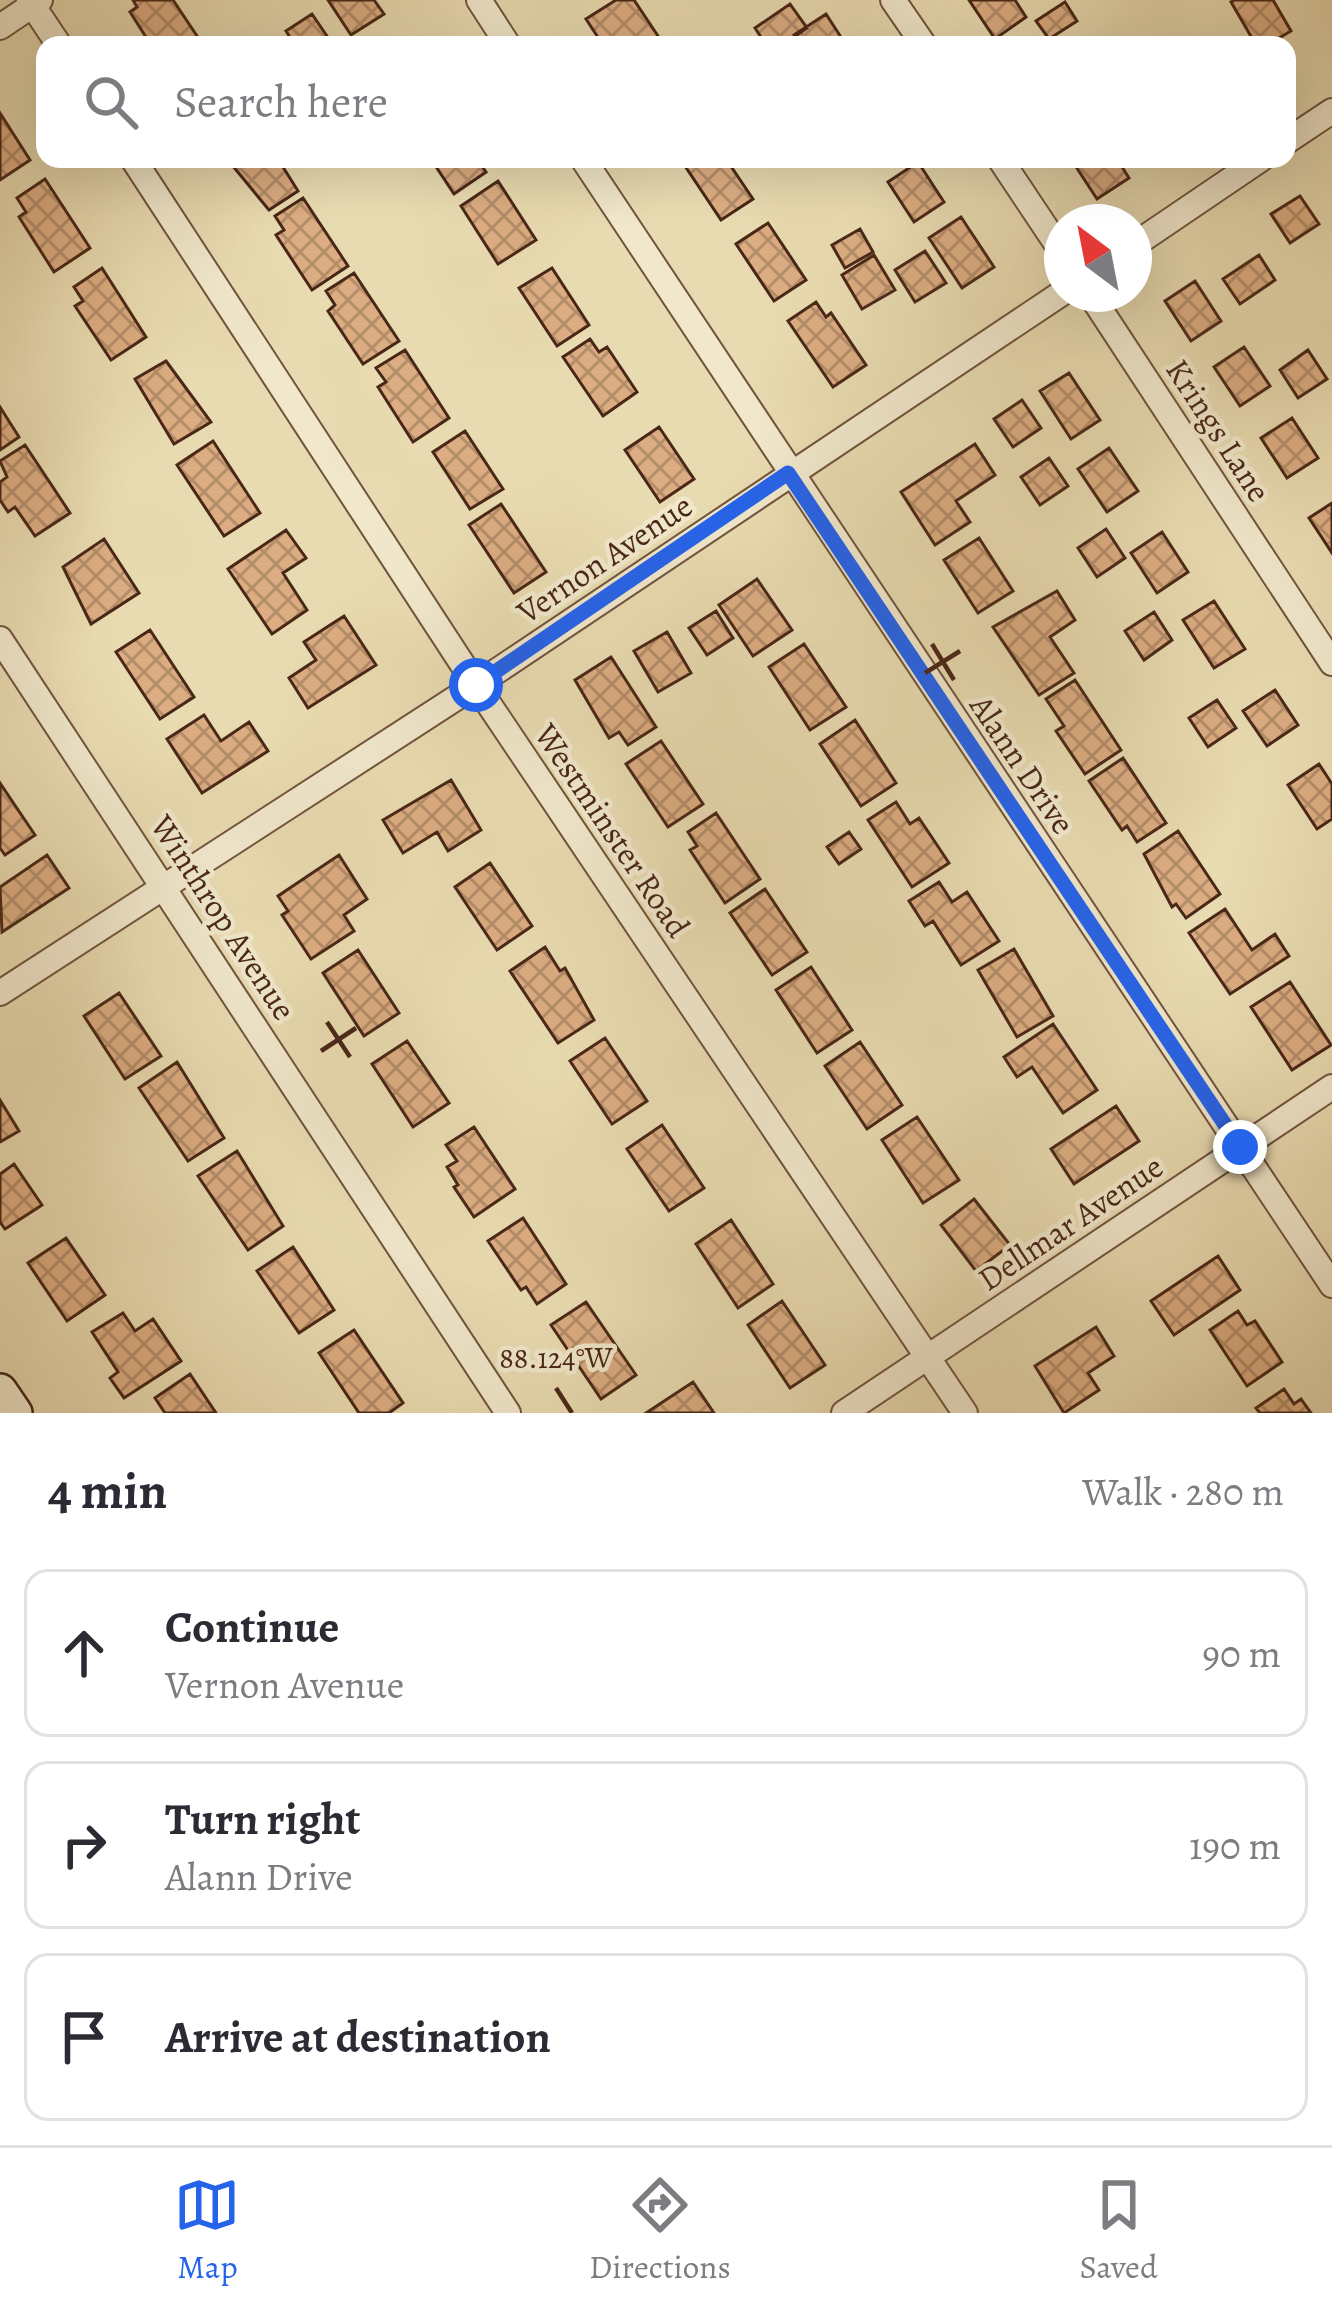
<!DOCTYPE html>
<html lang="en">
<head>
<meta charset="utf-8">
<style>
	body { margin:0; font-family:Alegreya,serif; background:#f7f7f7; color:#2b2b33 }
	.compass { position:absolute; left:1044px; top:204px; width:108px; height:108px; border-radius:50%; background:#fff; box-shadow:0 12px 48px #0002; rotate:328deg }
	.stop { position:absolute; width:36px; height:36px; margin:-27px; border:9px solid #2563eb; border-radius:50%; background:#fff }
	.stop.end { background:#2563eb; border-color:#fff; box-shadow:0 3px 12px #0008 }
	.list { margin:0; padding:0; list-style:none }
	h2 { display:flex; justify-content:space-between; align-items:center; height:156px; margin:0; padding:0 48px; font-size:51px }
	h2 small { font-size:39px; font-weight:400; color:#7c7c81 }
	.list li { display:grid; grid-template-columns:78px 1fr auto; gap:36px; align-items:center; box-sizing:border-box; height:168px; margin:0 24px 24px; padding:0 24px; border:3px solid #e1e1e2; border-radius:24px }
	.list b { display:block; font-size:45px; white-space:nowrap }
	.list p { margin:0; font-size:39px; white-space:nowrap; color:#7c7c81 }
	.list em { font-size:39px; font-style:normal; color:#7c7c81 }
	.icon { flex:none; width:66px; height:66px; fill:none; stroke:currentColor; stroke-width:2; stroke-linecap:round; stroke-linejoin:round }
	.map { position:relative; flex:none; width:1332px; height:1413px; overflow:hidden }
	.search { position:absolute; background:#fff; box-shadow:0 12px 48px #0002; left:36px; right:36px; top:36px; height:132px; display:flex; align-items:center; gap:30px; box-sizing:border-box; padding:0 42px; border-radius:24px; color:#7c7c81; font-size:45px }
	.sheet { height:732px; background:#fff }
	nav { display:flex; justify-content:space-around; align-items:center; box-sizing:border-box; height:168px; border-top:3px solid #e1e1e2; background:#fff; font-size:33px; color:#7c7c81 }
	nav a { display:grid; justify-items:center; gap:6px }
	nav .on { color:#2563eb }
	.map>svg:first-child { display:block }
	.building { fill:url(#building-cross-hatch); stroke:#492717; stroke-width:3 }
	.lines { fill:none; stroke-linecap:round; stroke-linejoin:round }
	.minor-casing { stroke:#71543e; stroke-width:28 }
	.secondary-casing { stroke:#492717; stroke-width:38 }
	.minor { stroke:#f1e8cc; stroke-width:24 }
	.secondary { stroke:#f1e8cc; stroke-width:33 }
	.route { stroke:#2563eb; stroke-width:15 }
	.ticks { fill:none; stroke:#492717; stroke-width:4.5 }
	.labels { text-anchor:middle; stroke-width:9; stroke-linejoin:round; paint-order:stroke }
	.street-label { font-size:33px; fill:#492717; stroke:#f1e8cc }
	.ticks-label { font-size:30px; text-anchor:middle; fill:#492717; stroke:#f1e8cc; stroke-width:9; stroke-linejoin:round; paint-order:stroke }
</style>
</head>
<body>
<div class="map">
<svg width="1332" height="1413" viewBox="0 0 1332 1413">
	<defs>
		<pattern id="building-cross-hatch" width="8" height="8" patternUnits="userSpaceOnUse" patternTransform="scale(3)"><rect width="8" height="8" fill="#dcad82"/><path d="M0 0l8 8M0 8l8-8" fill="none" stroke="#b48d69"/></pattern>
	</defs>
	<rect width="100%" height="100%" fill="#e9dbb1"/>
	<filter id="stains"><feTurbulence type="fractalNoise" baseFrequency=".00167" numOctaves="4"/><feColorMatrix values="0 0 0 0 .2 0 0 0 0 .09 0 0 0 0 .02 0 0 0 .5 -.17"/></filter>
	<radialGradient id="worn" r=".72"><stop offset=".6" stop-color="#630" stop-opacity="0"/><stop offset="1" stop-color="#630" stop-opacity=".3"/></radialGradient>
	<path class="building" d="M133 0H173L197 36 182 45H151L130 12 137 7Z
		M328 0H374L384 14 351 35Z
		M616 0H634L664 45H603L586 19Z
		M969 0H1015L1026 17 995 39Z
		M1235 0H1273L1291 31 1267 45H1256L1231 2Z
		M1065 2 1077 21 1049 39 1036 21Z
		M790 4 807 28 783 45H766L755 28Z
		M312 14 333 45H295L286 31Z
		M826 14 846 45H800L794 35Z
		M0 113 30 160 0 180Z
		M227 159H284L283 167 298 191 269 210Z
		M431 159H477L486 172 454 194Z
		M690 159H726L753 199 721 220 683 163Z
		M1071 159H1117L1129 178 1097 199Z
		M918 162 944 202 914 222 888 182Z
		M45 179 90 248 54 272 19 217 26 212 17 198Z
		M498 181 536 240 498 264 461 206Z
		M1300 196 1319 224 1290 243 1271 214Z
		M303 198 348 266 312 290 276 235 284 230 275 216Z
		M961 217 994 267 962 288 929 238Z
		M768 223 806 280 774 301 736 244Z
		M860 229 873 252 845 268 832 245Z
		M925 251 946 283 915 302 895 270Z
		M874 255 895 290 862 309 842 275Z
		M1259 255 1275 280 1240 304 1223 279Z
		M102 268 146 337 111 360 75 306 83 301 74 287Z
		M552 268 589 325 557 346 519 288Z
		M354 273 399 341 363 364 328 311 335 305 326 291Z
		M1195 281 1221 321 1191 341 1165 301Z
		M816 302 826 317 831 313 866 365 833 387 788 321Z
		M590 339 599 352 607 347 637 392 603 416 563 357Z
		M1244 347 1270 386 1240 406 1214 367Z
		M405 350 449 418 413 442 378 387 386 382 376 368Z
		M1308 350 1327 379 1298 398 1280 370Z
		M166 361 211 422 174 444 135 379Z
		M1069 373 1100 420 1071 439 1040 391Z
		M1022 400 1041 428 1013 447 994 419Z
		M0 407 19 437 0 450Z
		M1292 418 1318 458 1287 478 1261 438Z
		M659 427 694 479 660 502 625 450Z
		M465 431 503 489 470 509 433 452Z
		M213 441 260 513 224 536 177 465Z
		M975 444 995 475 956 501 970 522 935 545 901 492Z
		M25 445 70 513 35 536 15 507 8 512 0 500V482L7 477 0 461Z
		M1109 448 1138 491 1107 512 1078 469Z
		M1049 458 1068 486 1040 505 1021 477Z
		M1332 503V553L1309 518Z
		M501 504 546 572 514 593 469 525Z
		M1106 529 1125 558 1097 577 1078 548Z
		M286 530 306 558 283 573 307 610 272 634 228 569Z
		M1162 532 1188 572 1157 593 1131 553Z
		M979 538 1013 591 978 613 944 560Z
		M104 539 139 593 91 624 63 567Z
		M757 579 792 630 753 656 719 605Z
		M1057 591 1075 620 1050 637 1074 673 1039 695 993 627Z
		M1214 601 1245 649 1214 668 1183 620Z
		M716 611 733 638 707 655 689 628Z
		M1154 612 1172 640 1144 660 1125 631Z
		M344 616 376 665 308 708 289 678 316 660 304 642Z
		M150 630 194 697 160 719 116 652Z
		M667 632 691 673 658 692 634 651Z
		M804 644 846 707 810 730 769 667Z
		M611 657 656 727 628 745 619 732 609 738 575 680Z
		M1075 680 1121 750 1085 774 1056 731 1064 726 1046 699Z
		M1275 690 1298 725 1267 746 1243 711Z
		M1217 700 1236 728 1208 747 1189 718Z
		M204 715 221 741 249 722 268 751 202 793 167 739Z
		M855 720 896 783 861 806 820 744Z
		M661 741 703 804 668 827 626 764Z
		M1123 758 1166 823 1137 842 1127 826 1122 830 1089 781Z
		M1319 764 1332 784V819L1317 829 1288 785Z
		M451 780 481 830 448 851 437 832 403 853 383 820Z
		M0 783 35 835 5 855 0 848Z
		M896 802 910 824 919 818 949 863 912 887 868 820Z
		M716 813 760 879 725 903 690 850 697 846 688 832Z
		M1178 831 1220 894 1186 918 1176 904 1172 907 1144 854Z
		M849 832 861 849 839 864 827 847Z
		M47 855 69 888 2 932 0 887Z
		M339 855 367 899 344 915 354 931 311 959 282 915 288 911 278 896Z
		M490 863 532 926 497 950 455 887Z
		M939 882 952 902 967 892 999 941 961 965 933 921 925 926 909 901Z
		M765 889 807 952 772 975 730 913Z
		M1225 909 1252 950 1275 934 1289 956 1230 994 1189 933Z
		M545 947 560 971 565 968 594 1020 558 1043 510 971Z
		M1014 949 1053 1016 1017 1037 978 970Z
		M358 950 399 1013 364 1036 323 973Z
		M811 967 852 1030 817 1053 776 990Z
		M1290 982 1331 1045 1292 1070 1251 1007Z
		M119 993 161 1056 125 1079 84 1016Z
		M1053 1024 1097 1090 1063 1113 1032 1067 1017 1077 1004 1057Z
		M605 1038 647 1101 612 1124 570 1061Z
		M407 1041 449 1103 413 1127 372 1064Z
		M860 1042 902 1105 867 1129 825 1066Z
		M177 1062 224 1138 188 1161 139 1088Z
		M0 1100 19 1131 0 1142Z
		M1116 1106 1139 1141 1074 1184 1051 1149Z
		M917 1117 959 1180 923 1203 882 1140Z
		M662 1125 704 1188 669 1211 627 1149Z
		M474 1127 515 1189 474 1217 454 1187 458 1185 447 1167 457 1161 446 1145Z
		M237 1151 283 1226 248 1250 198 1176Z
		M14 1164 42 1205 5 1229 0 1222V1174Z
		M974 1199 1010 1245 976 1271 941 1225Z
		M523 1218 566 1284 537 1304 526 1287 521 1290 488 1241Z
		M731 1220 773 1284 738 1308 696 1244Z
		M66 1238 105 1295 67 1321 28 1263Z
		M293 1247 334 1310 299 1333 257 1271Z
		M1218 1256 1240 1290 1174 1335 1151 1301Z
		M782 1301 825 1365 790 1388 748 1325Z
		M586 1302 636 1375 601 1399 551 1325Z
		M1238 1311 1247 1325 1255 1321 1282 1362 1247 1386 1210 1330Z
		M123 1313 135 1331 153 1319 181 1361 124 1398 110 1378 118 1372 92 1332Z
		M1096 1327 1114 1356 1088 1373 1099 1390 1064 1413 1035 1366Z
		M354 1330 403 1403 389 1413H359L319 1353Z
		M190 1374 216 1413H165L155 1398Z
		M693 1382 714 1413H646Z
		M1284 1389 1294 1404 1301 1399 1311 1413H1260L1256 1408Z"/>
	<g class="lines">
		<defs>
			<path id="minor" d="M29 0 59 45
				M479 0 508 45
				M893 0 924 45
				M0 27 40 0
				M1287 141 1332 111
				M133 159 476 685 965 1413
				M583 159 1332 1285
				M1000 159 1062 252
				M1134 245 1261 159
				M1090 294 1332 663
				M0 639 508 1413
				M0 993 476 685 1062 293
				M844 1413 1332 1087"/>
			<path id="secondary" d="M0 1391 15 1413"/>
		</defs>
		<use href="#minor" class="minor-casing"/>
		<use href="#secondary" class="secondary-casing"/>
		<use href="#minor" class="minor"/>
		<use href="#secondary" class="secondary"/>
	</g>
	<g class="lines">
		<path class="route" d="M476 685 788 473 1240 1147"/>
	</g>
	<path class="ticks" d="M932 644 954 680M925 673 960 651M327 1022 350 1057M321 1051 356 1028M556 1388 572 1413"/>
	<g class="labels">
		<g class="street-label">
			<text transform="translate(1219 430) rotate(57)" y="12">Krings Lane</text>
			<text transform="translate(604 558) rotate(-34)" y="12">Vernon Avenue</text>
			<text transform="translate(1023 764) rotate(56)" y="12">Alann Drive</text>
			<text transform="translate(613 830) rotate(56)" y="12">Westminster Road</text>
			<text transform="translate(224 917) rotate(57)" y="12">Winthrop Avenue</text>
			<text transform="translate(1070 1222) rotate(-34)" y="12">Dellmar Avenue</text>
		</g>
	</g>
	<g class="ticks-label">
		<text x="556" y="1368">88.124°W</text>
	</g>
	<rect width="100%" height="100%" filter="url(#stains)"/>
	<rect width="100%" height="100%" fill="url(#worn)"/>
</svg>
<svg class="compass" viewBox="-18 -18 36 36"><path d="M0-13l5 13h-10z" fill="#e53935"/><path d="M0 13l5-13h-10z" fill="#7c7c81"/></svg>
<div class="stop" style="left:476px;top:685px"></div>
<div class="stop end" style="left:1240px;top:1147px"></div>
<div class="search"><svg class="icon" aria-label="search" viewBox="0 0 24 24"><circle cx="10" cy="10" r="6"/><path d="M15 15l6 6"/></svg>Search here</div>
</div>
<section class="sheet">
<h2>4 min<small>Walk · 280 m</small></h2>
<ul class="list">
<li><svg class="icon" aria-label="ahead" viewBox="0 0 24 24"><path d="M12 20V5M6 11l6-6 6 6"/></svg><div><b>Continue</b><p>Vernon Avenue</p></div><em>90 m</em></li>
<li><svg class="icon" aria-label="right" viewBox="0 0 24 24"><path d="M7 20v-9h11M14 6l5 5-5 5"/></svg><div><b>Turn right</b><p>Alann Drive</p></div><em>190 m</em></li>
<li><svg class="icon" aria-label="arrive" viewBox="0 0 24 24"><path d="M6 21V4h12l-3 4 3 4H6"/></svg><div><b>Arrive at destination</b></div></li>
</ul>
</section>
<nav>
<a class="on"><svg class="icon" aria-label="map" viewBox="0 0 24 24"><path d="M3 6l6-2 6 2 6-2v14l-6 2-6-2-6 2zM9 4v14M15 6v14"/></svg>Map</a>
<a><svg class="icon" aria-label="directions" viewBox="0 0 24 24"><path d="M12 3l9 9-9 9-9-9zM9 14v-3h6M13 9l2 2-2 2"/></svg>Directions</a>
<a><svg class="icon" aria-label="saved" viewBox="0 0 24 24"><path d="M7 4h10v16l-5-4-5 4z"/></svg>Saved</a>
</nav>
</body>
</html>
